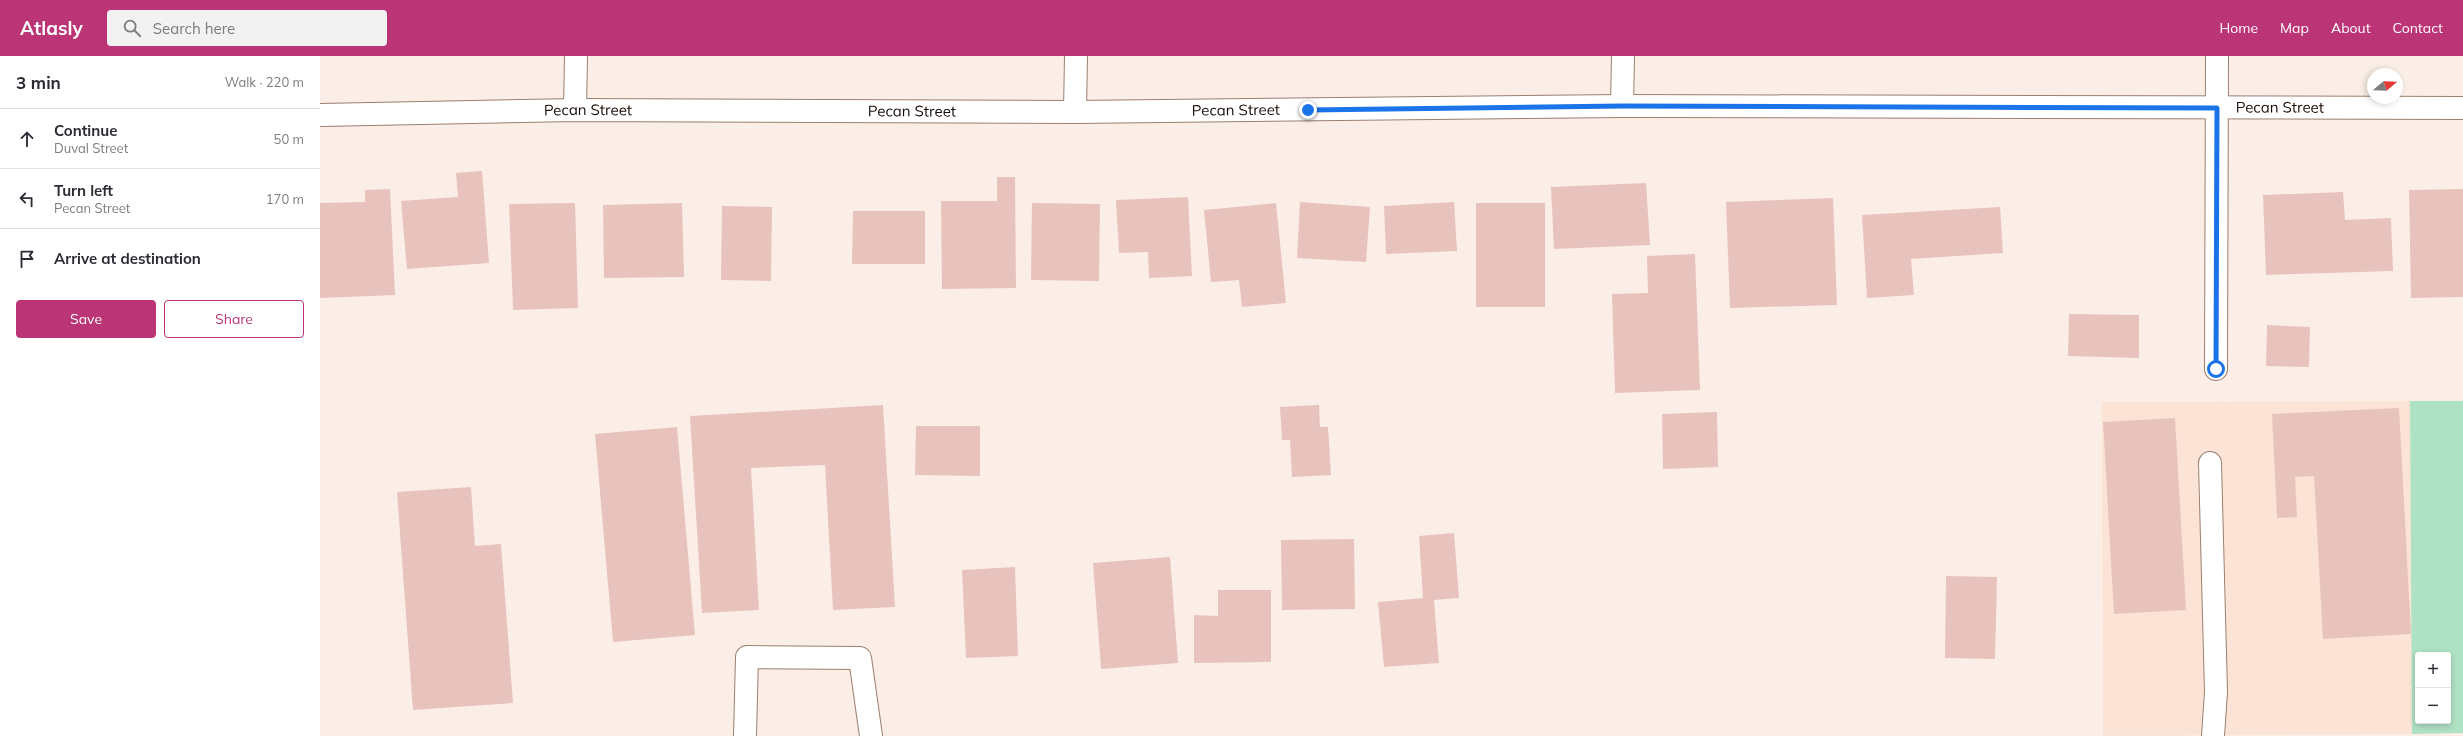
<!DOCTYPE html>
<html lang="en">
<head>
<meta charset="utf-8">
<style>
	body { margin:0; font-family:Mulish,sans-serif; background:#f2f2f3; color:#2b2b33 }
	.controls { position:absolute; right:12px; bottom:12px; display:grid; overflow:hidden; border-radius:4px; box-shadow:0 2px 6px #0003 }
	.controls button { width:36px; height:36px; display:grid; place-items:center; padding:0; border:0; border-bottom:1px solid #e1e1e2; background:#fff; color:#2b2b33; font:20px sans-serif }
	.compass { position:absolute; left:2047px; top:12px; width:36px; height:36px; border-radius:50%; background:#fff; box-shadow:0 2px 6px #0003; rotate:71deg }
	.stop { position:absolute; width:12px; height:12px; margin:-9px; border:3px solid #1a73e8; border-radius:50%; background:#fff }
	.stop.end { background:#1a73e8; border-color:#fff; box-shadow:0 1px 4px #0008 }
	.list { margin:0; padding:0; list-style:none }
	h2 { display:flex; justify-content:space-between; align-items:center; height:52px; margin:0; padding:0 16px; font-size:17px }
	h2 small { font-size:13px; font-weight:400; color:#7c7c81 }
	.list li { display:grid; grid-template-columns:26px 1fr auto; gap:12px; align-items:center; box-sizing:border-box; height:60px; padding:0 16px; border-top:1px solid #e1e1e2 }
	.list b { display:block; font-size:15px; white-space:nowrap }
	.list p { margin:0; font-size:13px; white-space:nowrap; color:#7c7c81 }
	.list em { font-size:13px; font-style:normal; color:#7c7c81 }
	.actions { display:flex; gap:8px; padding:12px 16px }
	.actions a { flex:1; padding:9px 0; border:1px solid #bb3475; border-radius:4px; text-align:center; font-size:14px; color:#bb3475 }
	.actions .main { background:#bb3475; color:#fff }
	.icon { flex:none; width:22px; height:22px; fill:none; stroke:currentColor; stroke-width:2; stroke-linecap:round; stroke-linejoin:round }
	.map { position:relative; flex:none; width:2143px; height:680px; overflow:hidden }
	header { display:flex; align-items:center; gap:24px; box-sizing:border-box; height:56px; padding:0 20px; background:#bb3475; color:#fff }
	header strong { font-size:19px }
	nav { display:flex; gap:22px; margin-inline-start:auto; font-size:14px }
	.search { width:280px; height:36px; background:#f2f2f3; display:flex; align-items:center; gap:10px; box-sizing:border-box; padding:0 14px; border-radius:4px; color:#7c7c81; font-size:15px }
	main { display:flex }
	aside { flex:1; background:#fff }
	.map>svg:first-child { display:block }
	.built { fill:#fbe4d6 }
	.green { fill:#afe1c4; fill-rule:evenodd }
	.building { fill:#e8c3bd }
	.lines { fill:none; stroke-linecap:round; stroke-linejoin:round }
	.minor-casing { stroke:#9b7f6e; stroke-width:24 }
	.minor { stroke:#fff; stroke-width:22 }
	.route { stroke:#1a73e8; stroke-width:5 }
	.labels { text-anchor:middle; stroke-width:3.5; stroke-linejoin:round; paint-order:stroke }
	.street-label { font-size:15px; fill:#170c07; stroke:#fbeee7 }
</style>
</head>
<body>
<header>
<strong>Atlasly</strong>
<div class="search"><svg class="icon" aria-label="search" viewBox="0 0 24 24"><circle cx="10" cy="10" r="6"/><path d="M15 15l6 6"/></svg>Search here</div>
<nav><a>Home</a><a>Map</a><a>About</a><a>Contact</a></nav>
</header>
<main>
<aside>
<h2>3 min<small>Walk · 220 m</small></h2>
<ul class="list">
<li><svg class="icon" aria-label="ahead" viewBox="0 0 24 24"><path d="M12 20V5M6 11l6-6 6 6"/></svg><div><b>Continue</b><p>Duval Street</p></div><em>50 m</em></li>
<li><svg class="icon" aria-label="left" viewBox="0 0 24 24"><path d="M17 20v-9H6M10 6l-5 5 5 5"/></svg><div><b>Turn left</b><p>Pecan Street</p></div><em>170 m</em></li>
<li><svg class="icon" aria-label="arrive" viewBox="0 0 24 24"><path d="M6 21V4h12l-3 4 3 4H6"/></svg><div><b>Arrive at destination</b></div></li>
</ul>
<div class="actions"><a class="main">Save</a><a>Share</a></div>
</aside>
<div class="map">
<svg width="2143" height="680" viewBox="0 0 2143 680">
	<rect width="100%" height="100%" fill="#fbeee7"/>
	<path class="built" d="M2090 345 2092 678 1783 680 1782 346Z"/>
	<path class="green" d="M2090 345H2143V677L2092 678ZM2098 599H2128V665H2098Z"/>
	<path class="building" d="M162 115 169 207 87 213 81 145 138 141 136 117Z
		M677 121H695L696 232 622 233 621 145H677Z
		M1326 127 1330 189 1234 193 1231 131Z
		M70 133 75 239 0 242V147L45 146V134Z
		M2143 133V241L2091 242 2089 134Z
		M2023 136 2025 164 2071 162 2073 215 1946 219 1943 139Z
		M868 141 872 220 829 222 828 196 799 197 796 144Z
		M1513 142 1517 249 1410 252 1406 146Z
		M980 146 1050 151 1046 206 977 202Z
		M1134 146 1137 195 1066 198 1064 150Z
		M255 147 258 252 193 254 189 148Z
		M362 147 364 221 284 222 283 149Z
		M712 147 780 148 779 225 711 224Z
		M956 147 966 247 922 251 919 224 891 226 884 154Z
		M1156 147H1225V251H1156Z
		M402 150 452 151 451 225 401 224Z
		M1680 151 1683 197 1591 203 1594 239 1547 242 1542 159Z
		M533 155H605V208H532Z
		M1375 198 1380 334 1295 337 1292 238 1328 237 1327 200Z
		M1749 258 1819 259V302L1748 300Z
		M1947 269 1990 271 1989 311 1946 310Z
		M563 349 575 551 513 554 505 409 431 412 439 554 382 557 370 360Z
		M999 349 1000 371H1008L1011 419 972 421 970 384H962L960 351Z
		M2079 352 2091 578 2003 583 1994 420 1975 421 1977 461 1957 462 1952 358Z
		M1397 356 1398 411 1343 413 1342 358Z
		M1855 362 1866 554 1794 558 1783 366Z
		M596 370H660V420L595 419Z
		M357 371 375 579 293 586 275 378Z
		M151 431 155 490 181 488 193 647 93 654 77 436Z
		M1134 477 1139 542 1114 544 1119 607 1064 611 1058 546 1103 542 1099 480Z
		M1034 483 1035 553 962 554 961 484Z
		M850 501 858 607 781 613 773 507Z
		M695 511 698 600 646 602 642 514Z
		M1626 520 1677 521 1675 603 1625 602Z
		M898 534H951V606L874 607V559L898 560Z"/>
	<g class="lines">
		<defs>
			<g id="minor">
				<path d="M1302 50 1303 0"/>
				<path d="M255 54 256 0"/>
				<path d="M755 56 756 0"/>
				<path id="s1" d="M0 59 255 54 755 56 1302 50 2143 52"/>
				<path d="M1896 313 1897 0"/>
				<path d="M1890 407 1896 636 1893 680"/>
				<path d="M425 680 427 601 540 602 551 680"/>
			</g>
		</defs>
		<use href="#minor" class="minor-casing"/>
		<use href="#minor" class="minor"/>
	</g>
	<g class="lines">
		<path class="route" d="M988 54 1302 50 1897 52 1896 313"/>
	</g>
	<g class="labels">
		<g class="street-label">
			<text dy="5" stroke="none"><textPath href="#s1" startOffset="1960">Pecan Street</textPath></text>
			<text dy="5" stroke="none"><textPath href="#s1" startOffset="268">Pecan Street</textPath></text>
			<text dy="5" stroke="none"><textPath href="#s1" startOffset="916">Pecan Street</textPath></text>
			<text dy="5" stroke="none"><textPath href="#s1" startOffset="592">Pecan Street</textPath></text>
		</g>
	</g>
</svg>
<div class="controls">
<button>+</button>
<button>−</button>
</div>
<svg class="compass" viewBox="-18 -18 36 36"><path d="M0-13l5 13h-10z" fill="#e53935"/><path d="M0 13l5-13h-10z" fill="#7c7c81"/></svg>
<div class="stop" style="left:1896px;top:313px"></div>
<div class="stop end" style="left:988px;top:54px"></div>
</div>
</main>
</body>
</html>
